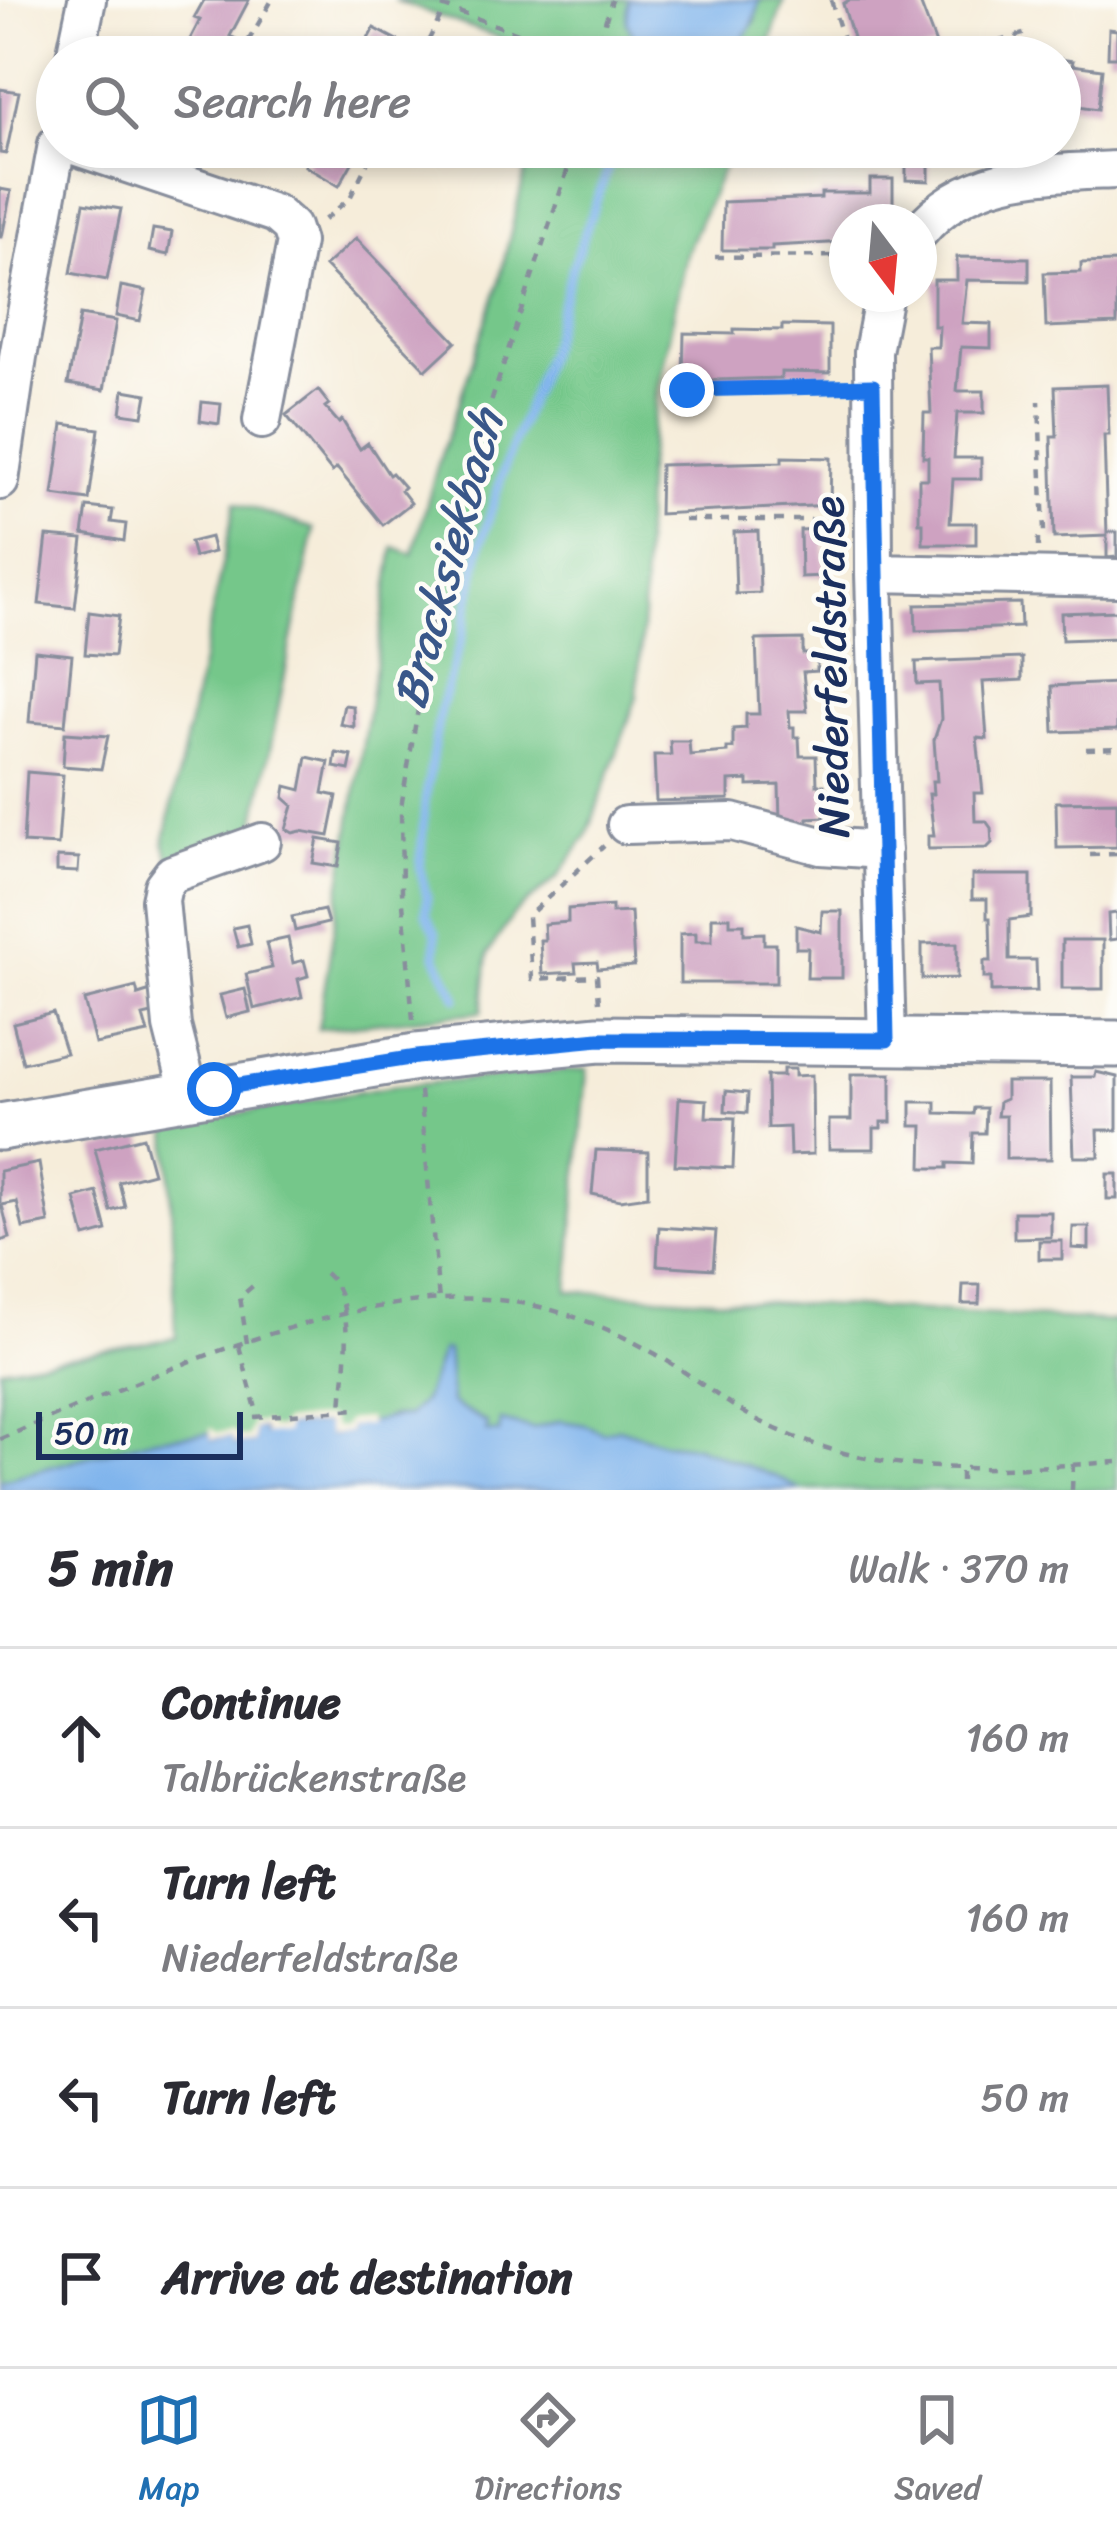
<!DOCTYPE html>
<html lang="en">
<head>
<meta charset="utf-8">
<style>
	body { margin:0; font-family:Sriracha,sans-serif; background:#f2f2f3; color:#2b2b33 }
	.compass { position:absolute; left:829px; top:204px; width:108px; height:108px; border-radius:50%; background:#fff; box-shadow:0 6px 18px #0003; rotate:164deg }
	.scale { position:absolute; left:36px; bottom:30px; width:207px; box-sizing:border-box; padding-left:12px; border:6px solid #1b2f5e; border-top:0; font-size:33px; line-height:42px; white-space:nowrap; color:#1b2f5e; -webkit-text-stroke:9px #fdfcf7; paint-order:stroke }
	.stop { position:absolute; width:36px; height:36px; margin:-27px; border:9px solid #1a73e8; border-radius:50%; background:#fff }
	.stop.end { background:#1a73e8; border-color:#fff; box-shadow:0 3px 12px #0008 }
	.list { margin:0; padding:0; list-style:none }
	h2 { display:flex; justify-content:space-between; align-items:center; height:156px; margin:0; padding:0 48px; font-size:51px }
	h2 small { font-size:39px; font-weight:400; color:#7c7c81 }
	.list li { display:grid; grid-template-columns:78px 1fr auto; gap:36px; align-items:center; box-sizing:border-box; height:180px; padding:0 48px; border-top:3px solid #e1e1e2 }
	.list b { display:block; font-size:45px; white-space:nowrap }
	.list p { margin:0; font-size:39px; white-space:nowrap; color:#7c7c81 }
	.list em { font-size:39px; font-style:normal; color:#7c7c81 }
	.icon { flex:none; width:66px; height:66px; fill:none; stroke:currentColor; stroke-width:2; stroke-linecap:round; stroke-linejoin:round }
	.map { position:relative; flex:none; width:1117px; height:1490px; overflow:hidden }
	.search { position:absolute; background:#fff; box-shadow:0 6px 18px #0003; left:36px; right:36px; top:36px; height:132px; display:flex; align-items:center; gap:30px; box-sizing:border-box; padding:0 42px; border-radius:66px; color:#7c7c81; font-size:45px }
	.sheet { height:876px; background:#fff }
	nav { display:flex; justify-content:space-around; align-items:center; box-sizing:border-box; height:168px; border-top:3px solid #e1e1e2; background:#fff; font-size:33px; color:#7c7c81 }
	nav a { display:grid; justify-items:center; gap:6px }
	nav .on { color:#1f6fb2 }
	.map>svg:first-child { display:block }
	.green { fill:#74c78a; stroke:#487b74; stroke-width:3 }
	.water { fill:#7eb3ec; stroke:#4c71a5; stroke-width:3 }
	.pier { fill:#f6edda }
	.lines { fill:none; stroke-linecap:round; stroke-linejoin:round }
	.stream { stroke:#7eb3ec; stroke-width:9 }
	.building { fill:#cea2c1 }
	.minor-casing { stroke:#888e9c; stroke-width:42 }
	.major-casing { stroke:#888e9c; stroke-width:51 }
	.path { stroke:#888e9c; stroke-width:4.5; stroke-dasharray:9 9; stroke-linecap:butt }
	.minor { stroke:#fff; stroke-width:36 }
	.major { stroke:#fff; stroke-width:45 }
	.route { stroke:#1a73e8; stroke-width:15 }
	.labels { text-anchor:middle; stroke-width:9; stroke-linejoin:round; paint-order:stroke }
	.street-label { font-size:45px; fill:#1b2f5e; stroke:#fdfcf7 }
	.water-label { font-size:48px; font-style:italic; fill:#395789; stroke:#fdfcf7 }
</style>
</head>
<body>
<div class="map">
<svg width="1117" height="1490" viewBox="0 0 1117 1490">
	<rect width="100%" height="100%" fill="#fdfcf7"/>
	<filter id="ink" filterUnits="userSpaceOnUse"><feTurbulence type="fractalNoise" baseFrequency=".00833" numOctaves="2"/><feDisplacementMap in="SourceGraphic" scale="24" xChannelSelector="R" yChannelSelector="G"/><feConvolveMatrix kernelMatrix="1 2 1 2 8 2 1 2 1" color-interpolation-filters="sRGB"/></filter>
	<filter id="wash" filterUnits="userSpaceOnUse"><feTurbulence type="fractalNoise" baseFrequency=".004" numOctaves="4" result="noise"/><feDisplacementMap in="SourceGraphic" scale="48" xChannelSelector="R" yChannelSelector="G"/><feGaussianBlur stdDeviation="2.7" result="paint"/><feColorMatrix in="noise" values="0 0 0 0 0 0 0 0 0 0 0 0 0 0 0 0 0 1.4 0 .05"/><feComposite in="paint" operator="in"/></filter>
	<g filter="url(#wash)">
		<rect width="100%" height="100%" fill="#f6edda"/>
		<path class="green" d="M394 0H629L627 23 636 40 703 55 755 23 759 0H784L765 57H553Z
			M531 147H732L686 253 657 395 645 478 643 615 637 697 587 835 558 877 514 914 488 953 482 1012 318 1029 394 547 413 554 437 467 498 286Z
			M235 503 314 529 253 835 171 864 164 843Z
			M587 1069 568 1291 1117 1322V1490H800L779 1478 695 1446 665 1443 618 1428 603 1433 585 1425 560 1421 533 1429 502 1421 499 1433 485 1431 487 1423 451 1403 447 1352 442 1351 424 1400 408 1416H391L369 1425 254 1442 210 1433 156 1438 0 1481V1368L176 1338 168 1126 388 1087Z"/>
		<path class="water" d="M629 0H759C748 71 690 60 636 40L627 23Z
			M442 1350 447 1351 451 1403 487 1424 486 1432 499 1433 501 1421 533 1429 560 1421 585 1425 603 1433 618 1428 665 1443 695 1446 779 1478 800 1490H0V1481L156 1438 211 1433 212 1439 233 1437 234 1444 253 1442V1429L264 1428V1434L285 1426 327 1423 329 1435 349 1432 348 1426C369 1424 387 1416 408 1416L424 1400Z"/>
		<path class="pier" d="M327 1417 332 1420 334 1428H343L348 1420 368 1418 369 1425 349 1426V1433L328 1435 326 1423 286 1426V1433L265 1435 264 1428H254V1442L233 1444 232 1437 211 1439 210 1427 217 1433 233 1431 239 1437H248L252 1423 266 1422 270 1428H279L284 1421Z"/>
		<g class="lines">
			<path class="stream" d="M457 998 436 956V933L426 914 427 897 420 869 425 801 440 710 463 634 481 544 506 462 549 349 573 265 616 147"/>
		</g>
		<g id="blocks">
			<path class="building" d="M204 0H249L230 36 236 39 227 57H181L200 20 194 18Z
				M849 0H919L937 47 905 57H854L852 53 857 51 843 4Z
				M374 28 408 46 403 57H358Z
				M1109 29 1117 30V57H1108Z
				M1060 59 1073 61 1072 65 1102 69 1098 109 1060 103Z
				M0 89 19 92 6 154 0 153Z
				M315 147H361L339 186 305 166Z
				M906 158 929 160V181L906 180Z
				M870 179H893V215H870V222H847V242L772 246V250H722L723 202 821 198V193H870Z
				M0 189 11 191 2 237H0Z
				M84 203 121 209 107 280 71 273Z
				M153 229 172 232 168 255 149 251Z
				M356 238 456 342 426 370 325 266Z
				M957 257 1029 258V281L967 280 962 323 991 324V348L961 347 957 391H984V413H957L954 458H981V479H953L950 523H976V544H923V523H919V479H928V457H923L924 413H931L928 347H938L939 326H934V280H957Z
				M1117 262V324L1046 327 1044 273 1081 272V263Z
				M121 286 146 291 140 321 116 316Z
				M80 315 116 321 104 390 68 384Z
				M782 325 830 326V373L781 372V378L683 381 684 333 734 334V329L782 330Z
				M1107 385 1109 435H1104L1107 536 1054 538 1051 436H1057L1055 387Z
				M124 390 147 394 143 416 121 413Z
				M318 390 329 404 325 407 339 423 342 420 360 449 368 443 389 475 392 473 404 487 401 490 411 503 383 525 337 468 332 472 286 415Z
				M202 402 221 404 219 424 200 421Z
				M63 424 99 429 89 500 53 495Z
				M782 457 831 458 830 505 659 514 660 465 782 462Z
				M87 507 113 510 111 522 126 524 124 541 83 534Z
				M823 529 825 576 801 577 800 530Z
				M758 531 760 593 736 594 734 532Z
				M1107 532H1117V557L1107 558Z
				M47 536 83 539 75 608 39 604Z
				M210 537 214 552 194 557 190 542Z
				M1020 603 1021 627 916 631 915 605Z
				M1117 611V638L1062 640 1061 613Z
				M89 612 119 616 114 656 85 654Z
				M803 639V654H817V671L803 672 807 711H789L790 727H794V737H799L800 756H816L817 785H824L825 817 808 818V825L780 821 779 785 748 786V780L729 781V799L656 801 654 755H671L670 741H689L690 755 727 752V748H733V729L746 728V714H759L756 640Z
				M35 651 72 655 65 725 29 722Z
				M1022 658V680L983 682 987 739 977 738 983 793H974L975 821H986L991 828 992 843 987 848 928 849V836H934L929 794H933L932 781H937L934 740 941 719 939 683 917 684 916 662Z
				M1117 683V730L1054 732 1052 686Z
				M344 705 353 706 354 727 340 724Z
				M65 733 108 736 101 769 63 766Z
				M336 753 352 756 349 770 334 767Z
				M307 757 329 762 323 793 337 796 329 836 301 831 293 833 286 829 293 806 284 798 286 786 301 790Z
				M27 772 63 775 58 845 23 843Z
				M1117 801V847L1057 848 1056 802Z
				M318 839 342 843 338 867 313 863Z
				M57 857 79 858 78 872 57 871Z
				M972 875H1031V917L1009 920V960H1036L1037 991 991 992V978H984V961H991L990 918H987V899H972Z
				M612 906V913L631 912 634 966 598 969 597 962 575 963 576 972 542 974 540 940H545L544 924 568 922V909Z
				M324 910 328 923 295 931 292 917Z
				M822 911H842V978H807L808 948H796V926L821 932Z
				M1117 913V939L1109 940 1108 914Z
				M712 917H730V924H744V934L764 933V944H776V983H680V934L696 933V941H712Z
				M247 925 251 944 238 947 233 928Z
				M288 938 293 963 304 960 308 976 298 979 302 997 254 1009 246 974 272 968 266 943Z
				M1062 940H1103V989H1062Z
				M957 943V978L922 979V944Z
				M136 987 138 995 151 991 156 1013 143 1016 148 1033 95 1044 84 1000Z
				M245 989 250 1012 226 1018 220 995Z
				M53 1013 66 1053 23 1063 13 1023Z
				M783 1069H795V1076L812 1075 813 1154 790 1155 789 1127 768 1128 767 1076H783Z
				M1096 1072 1117 1077V1130H1098L1099 1157H1074L1071 1077H1095Z
				M851 1074H891V1122H881V1128H874V1149H829V1120H851Z
				M1006 1082H1050L1051 1159H1006V1116H997L999 1102 1006 1099Z
				M726 1091 748 1093 747 1113 725 1111Z
				M679 1098 707 1100 706 1117 735 1118 733 1168 675 1165Z
				M911 1102H936V1113L973 1114 974 1108H986L985 1133H973L972 1164 947 1163V1168H922L923 1126H911Z
				M143 1137 153 1173 119 1182 125 1207 111 1211 95 1149Z
				M596 1150 648 1152V1196L620 1200 592 1194Z
				M39 1163 49 1223 23 1228 17 1202 2 1205 10 1238 0 1241V1171Z
				M1107 1174H1117V1199H1107Z
				M97 1192 107 1231 85 1237 75 1198Z
				M1014 1212H1051V1237L1014 1238Z
				M659 1227 716 1231 713 1269 657 1265Z
				M1073 1227H1089V1249L1072 1248Z
				M1039 1241H1062V1259H1039Z
				M963 1285H980L979 1304H962Z"/>
		</g>
	</g>
	<g filter="url(#ink)">
		<use href="#blocks" fill-opacity="0" stroke="#888e9c" stroke-width="3"/>
		<g class="lines">
			<defs>
				<path id="minor" d="M75 57 87 0
					M77 147 276 214 291 227 296 242 262 420
					M919 232C969 171 1045 173 1117 170
					M884 294 873 352 874 573 887 1040
					M0 481 18 357 57 144
					M874 573 1117 578
					M626 825 732 822 821 846 882 850
					M189 1093 172 1026 160 900 163 886 172 874 262 842"/>
				<path id="major" d="M0 1127 416 1057 599 1039 1117 1044"/>
			</defs>
			<use href="#minor" class="minor-casing"/>
			<use href="#major" class="major-casing"/>
			<path class="path" d="M425 0 586 57
				M831 0 849 57
				M239 57 272 0
				M420 57 445 8
				M594 57 612 0
				M946 57 1030 32
				M909 147 963 160
				M324 220 350 198 375 147
				M715 257 847 256
				M687 390 843 386
				M684 520H840
				M1038 547V539L1044 532 1039 401
				M1086 749 1117 748
				M1090 855 1117 854
				M599 1002 597 976 532 979 528 916 604 846
				M413 1020 402 891 401 807 440 583 478 442 575 147
				M420 1091 439 1301
				M325 1273C358 1301 344 1370 342 1409
				M247 1343 240 1297 255 1284
				M239 1346 258 1416
				M254 1417 356 1409
				M0 1439C144 1380 359 1278 515 1302 561 1309 612 1329 652 1352 687 1371 717 1398 752 1417 871 1481 987 1470 1117 1462
				M961 1472V1490
				M1072 1490 1073 1464"/>
			<use href="#minor" class="minor"/>
			<use href="#major" class="major"/>
		</g>
	</g>
	<g class="lines" filter="url(#ink)">
		<path class="route" d="M214 1089 416 1057 599 1039 887 1040 873 386 687 390"/>
	</g>
	<g class="labels">
		<g class="street-label">
			<text transform="translate(830 667) rotate(-91)" y="16">Niederfeldstraße</text>
		</g>
		<g class="water-label">
			<text transform="translate(447 559) rotate(-75)" y="17">Bracksiekbach</text>
		</g>
	</g>
</svg>
<svg class="compass" viewBox="-18 -18 36 36"><path d="M0-13l5 13h-10z" fill="#e53935"/><path d="M0 13l5-13h-10z" fill="#7c7c81"/></svg>
<div class="scale">50 m</div>
<div class="stop" style="left:214px;top:1089px"></div>
<div class="stop end" style="left:687px;top:390px"></div>
<div class="search"><svg class="icon" aria-label="search" viewBox="0 0 24 24"><circle cx="10" cy="10" r="6"/><path d="M15 15l6 6"/></svg>Search here</div>
</div>
<section class="sheet">
<h2>5 min<small>Walk · 370 m</small></h2>
<ul class="list">
<li><svg class="icon" aria-label="ahead" viewBox="0 0 24 24"><path d="M12 20V5M6 11l6-6 6 6"/></svg><div><b>Continue</b><p>Talbrückenstraße</p></div><em>160 m</em></li>
<li><svg class="icon" aria-label="left" viewBox="0 0 24 24"><path d="M17 20v-9H6M10 6l-5 5 5 5"/></svg><div><b>Turn left</b><p>Niederfeldstraße</p></div><em>160 m</em></li>
<li><svg class="icon" aria-label="left" viewBox="0 0 24 24"><path d="M17 20v-9H6M10 6l-5 5 5 5"/></svg><div><b>Turn left</b></div><em>50 m</em></li>
<li><svg class="icon" aria-label="arrive" viewBox="0 0 24 24"><path d="M6 21V4h12l-3 4 3 4H6"/></svg><div><b>Arrive at destination</b></div></li>
</ul>
</section>
<nav>
<a class="on"><svg class="icon" aria-label="map" viewBox="0 0 24 24"><path d="M3 6l6-2 6 2 6-2v14l-6 2-6-2-6 2zM9 4v14M15 6v14"/></svg>Map</a>
<a><svg class="icon" aria-label="directions" viewBox="0 0 24 24"><path d="M12 3l9 9-9 9-9-9zM9 14v-3h6M13 9l2 2-2 2"/></svg>Directions</a>
<a><svg class="icon" aria-label="saved" viewBox="0 0 24 24"><path d="M7 4h10v16l-5-4-5 4z"/></svg>Saved</a>
</nav>
</body>
</html>
